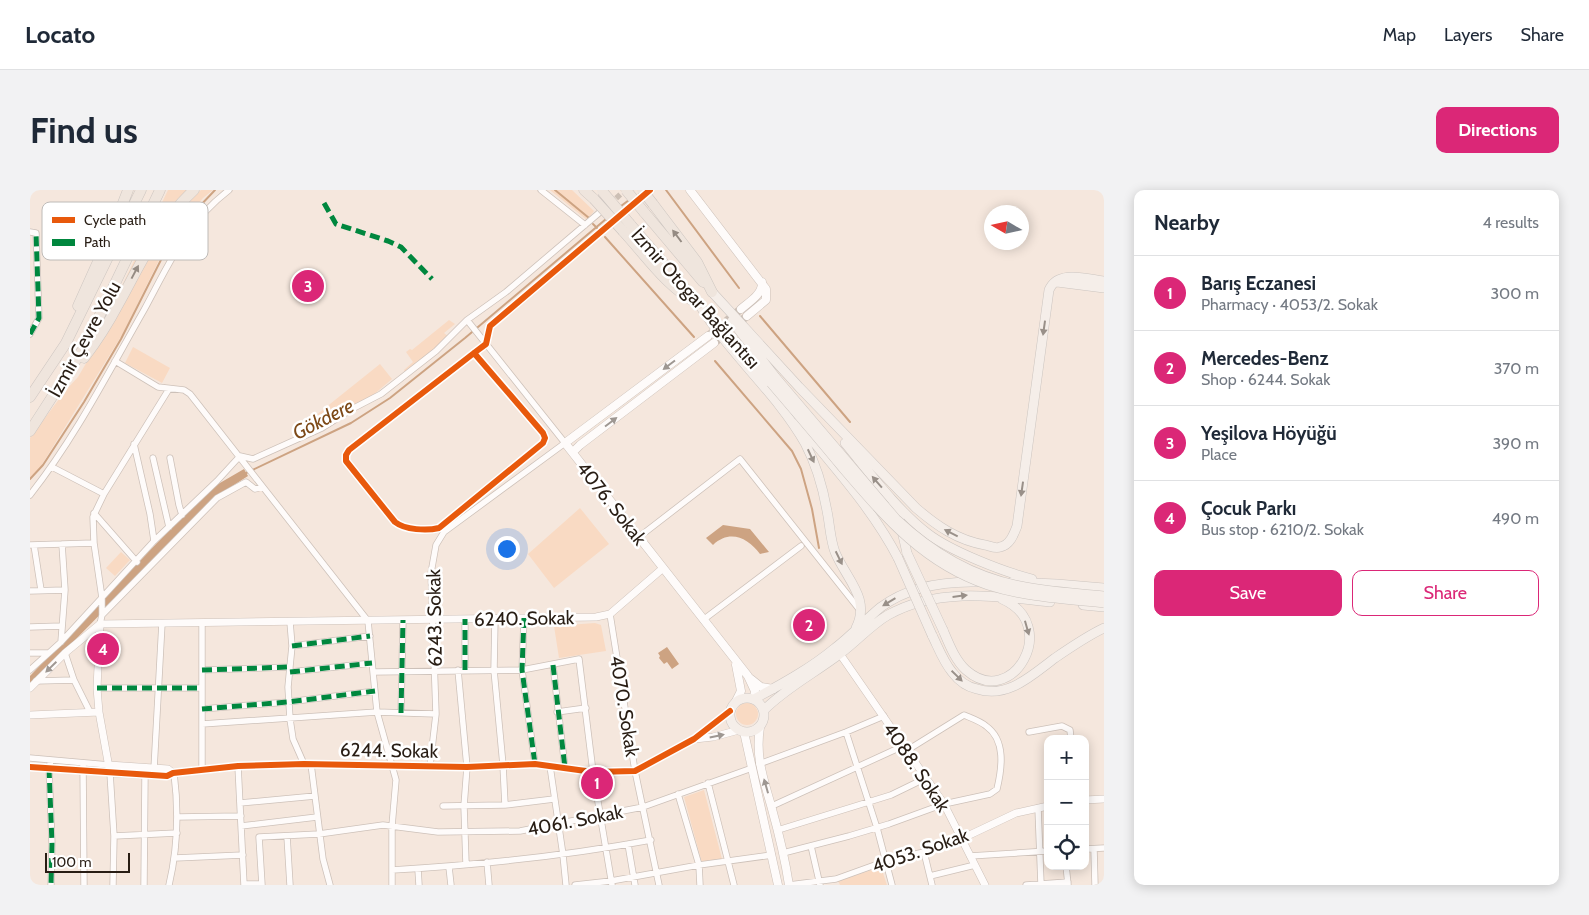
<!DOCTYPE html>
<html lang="en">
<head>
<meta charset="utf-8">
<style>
	body { margin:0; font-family:Cabin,sans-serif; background:#f2f2f3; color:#1f2937 }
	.controls { position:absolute; right:15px; bottom:15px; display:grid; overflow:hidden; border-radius:10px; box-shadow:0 2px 12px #0003 }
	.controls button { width:45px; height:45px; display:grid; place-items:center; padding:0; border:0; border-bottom:1px solid #e0e1e3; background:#fff; color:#1f2937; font:25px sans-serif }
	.compass { position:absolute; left:954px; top:15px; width:45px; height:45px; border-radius:50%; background:#fff; box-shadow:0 2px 12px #0003; rotate:279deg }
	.scale { position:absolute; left:15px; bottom:12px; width:85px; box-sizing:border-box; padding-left:5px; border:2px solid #281d14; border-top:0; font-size:14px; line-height:18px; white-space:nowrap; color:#281d14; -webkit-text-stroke:4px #fff; paint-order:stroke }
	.you { position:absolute; left:476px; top:358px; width:18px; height:18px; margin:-12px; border:4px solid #fff; border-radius:50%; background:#1a73e8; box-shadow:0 0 0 8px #1a73e833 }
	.badge { display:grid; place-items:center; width:32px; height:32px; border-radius:50%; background:#db2777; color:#fff; font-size:16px; font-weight:700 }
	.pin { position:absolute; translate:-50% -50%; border:2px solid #fff; box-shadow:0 1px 5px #0006 }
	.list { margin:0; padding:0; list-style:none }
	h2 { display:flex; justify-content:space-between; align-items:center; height:65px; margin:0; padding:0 20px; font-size:21px }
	h2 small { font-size:16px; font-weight:400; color:#747a83 }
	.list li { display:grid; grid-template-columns:32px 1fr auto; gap:15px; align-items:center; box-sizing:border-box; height:75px; padding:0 20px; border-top:1px solid #e0e1e3 }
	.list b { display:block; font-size:19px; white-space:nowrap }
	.list p { margin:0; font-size:16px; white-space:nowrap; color:#747a83 }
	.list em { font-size:16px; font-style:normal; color:#747a83 }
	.actions { display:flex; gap:10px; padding:15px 20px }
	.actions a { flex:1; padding:11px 0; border:1px solid #db2777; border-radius:10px; text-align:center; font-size:18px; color:#db2777 }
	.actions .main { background:#db2777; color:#fff }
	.icon { flex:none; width:28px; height:28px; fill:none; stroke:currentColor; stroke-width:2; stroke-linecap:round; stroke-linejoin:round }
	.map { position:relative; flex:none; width:1074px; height:695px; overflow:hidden; border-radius:10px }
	header { display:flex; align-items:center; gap:30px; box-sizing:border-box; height:70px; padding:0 25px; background:#fff; border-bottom:1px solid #e0e1e3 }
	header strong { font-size:24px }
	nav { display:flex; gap:28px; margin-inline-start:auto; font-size:18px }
	.intro { display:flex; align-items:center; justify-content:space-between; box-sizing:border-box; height:120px; padding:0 30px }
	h1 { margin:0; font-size:35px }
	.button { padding:12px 22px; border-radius:10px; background:#db2777; color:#fff; font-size:18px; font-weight:700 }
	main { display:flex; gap:30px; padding:0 30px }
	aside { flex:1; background:#fff; border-radius:10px; box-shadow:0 2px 12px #0003 }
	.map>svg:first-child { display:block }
	.green { fill:#f9dac3 }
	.water { fill:#cda382 }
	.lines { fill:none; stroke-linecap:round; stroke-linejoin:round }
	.stream { stroke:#cda382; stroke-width:2 }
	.minor-tunnel { stroke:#ccbfb5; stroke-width:5.5; stroke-dasharray:5.5 3; stroke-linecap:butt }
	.secondary-tunnel { stroke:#ccbfb5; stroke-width:8; stroke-dasharray:8 4; stroke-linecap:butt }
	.minor-casing { stroke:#cdc1b9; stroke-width:7 }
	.tertiary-casing { stroke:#cdc1b9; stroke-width:8 }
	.secondary-casing { stroke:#cdc1b9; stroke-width:9 }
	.primary-casing { stroke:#ccc5c0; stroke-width:10 }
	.motorway-casing { stroke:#ccc5c0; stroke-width:11 }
	.minor { stroke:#fefbfa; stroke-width:5.5 }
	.tertiary { stroke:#fefbfa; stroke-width:7 }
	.secondary { stroke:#fefbfa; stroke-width:8 }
	.primary { stroke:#f5eee9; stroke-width:9 }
	.motorway { stroke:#efe5dd; stroke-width:10 }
	.primary-bridge-casing { stroke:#ccc5c0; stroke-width:10; stroke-linecap:butt }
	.motorway-bridge-casing { stroke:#ccc5c0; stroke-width:11; stroke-linecap:butt }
	.primary-bridge { stroke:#f5eee9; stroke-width:9 }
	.motorway-bridge { stroke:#efe5dd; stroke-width:10 }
	.quiet { stroke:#00873e; stroke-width:5; stroke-dasharray:10 5; stroke-linecap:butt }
	.cycleway-casing { stroke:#fff; stroke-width:9 }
	.cycleway { stroke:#e8590c; stroke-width:6 }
	.oneway { fill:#958b83 }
	.oneway2 { fill:#999089 }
	.oneway3 { fill:#9e9792 }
	.labels { text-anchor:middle; stroke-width:5; stroke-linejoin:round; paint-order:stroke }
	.street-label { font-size:19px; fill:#281d14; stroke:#fff }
	.water-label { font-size:20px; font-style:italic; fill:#7d4917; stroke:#fff }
	.key { fill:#fff; stroke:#bebbb8; stroke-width:1 }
	.key-label { font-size:14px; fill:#281d14 }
</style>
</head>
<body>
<header>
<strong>Locato</strong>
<nav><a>Map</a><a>Layers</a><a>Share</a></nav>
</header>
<div class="intro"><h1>Find us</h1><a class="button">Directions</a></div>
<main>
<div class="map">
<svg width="1074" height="695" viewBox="0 0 1074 695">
	<rect width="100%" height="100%" fill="#f5e7dd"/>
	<path class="green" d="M138 0H159L126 38 91 98Z
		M171 0H183L173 8 141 46 92 145 11 276 0 289V248L35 201 48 187 100 98 116 68 157 12Z
		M520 0H542L564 21 557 30Z
		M419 130 425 134 414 143 419 147 375 182 374 180 383 172 376 162 380 159 382 160Z
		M103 157 140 178 132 193 95 173Z
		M350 174 362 189 342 206 320 217 317 214 297 230 295 225 277 240 273 234 285 226Z
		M550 318 579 354 524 398 498 364Z
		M91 362 100 370 85 386 76 378Z
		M565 433 571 435 576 461 529 468 524 436Z
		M706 524a11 11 0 1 1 22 0a11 11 0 1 1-22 0Z
		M674 600 692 669 672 673 654 607Z
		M851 677 857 695H810L808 691Z"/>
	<path class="water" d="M214 279 218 286 185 307 0 496V486L127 353 183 297Z
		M693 335 720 339 739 362 730 364C718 348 700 339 683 355L676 348Z
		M637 457 649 474 642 479 637 472 634 474 629 468 630 466 628 463Z"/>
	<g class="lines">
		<path class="stream" d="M525 0 559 28
			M636 0 709 98
			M591 16 599 10
			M563 34 567 38
			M575 47 664 147
			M730 126 820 232
			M685 171 762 261 771 279 782 319 789 358
			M214 284 321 233 360 208 435 148 576 29
			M0 289 13 275 54 212 91 149 140 52 150 37 185 0"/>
		<path class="minor-tunnel" d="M580 14 595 0
			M590 25 620 0"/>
		<path class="secondary-tunnel" d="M678 146 711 119
			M684 153 717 126"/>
		<defs>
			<path id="minor" d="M511 0 555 35
				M0 42 6 43 9 128 0 144
				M444 163 513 243 515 248 513 253 409 338C397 341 375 340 365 332L316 271V265L319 260 444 163 456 154 460 136 579 34
				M85 171 128 197 154 200 160 204 338 431 347 522 366 590 362 636V695
				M104 254 120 324 124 351
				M123 268 139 337
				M140 268 149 315 152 325
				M22 277 74 304
				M0 305C45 248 78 183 114 120 139 74 156 33 199 0
				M64 323 107 372
				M609 347 710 269 829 419
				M0 355 64 353
				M4 355 11 400
				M0 401 35 400
				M580 424 605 581 629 695
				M72 425V408L64 353 63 327 74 304 139 199
				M465 428 464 480 473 575 475 615
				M494 428 492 480 505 574
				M673 430 771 356
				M260 432 262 456 258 497 260 529 263 549 274 574
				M172 433V580
				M70 434 72 425 187 308 216 292 225 299 232 297
				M0 437 32 436
				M31 452 35 400 32 354
				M262 456 340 446
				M0 463H18
				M35 463 44 490 60 522
				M523 475 535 578
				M0 480 31 452 124 351 187 291 210 266 223 269 292 238 322 219 351 204 406 161 437 130 476 102 569 23
				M172 480 260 477
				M428 480 437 577 434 616 436 674
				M435 480V429
				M260 482 342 473
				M343 482 492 480 549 469 563 582 582 695
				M6 491 44 490
				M67 498H172
				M172 519 258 512 345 501
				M527 522 556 518
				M371 523 373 430
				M172 534 347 522 406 524
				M816 542 847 638 862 695
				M999 542 1032 536 1040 540 1041 549
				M0 568 79 575
				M21 570 19 578 22 654 21 695
				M53 573 54 695
				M281 574 293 669 300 695
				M729 574 816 542 854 526
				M208 576 214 695
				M400 576 406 524 401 383 406 355 414 342 535 253 437 130
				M520 576 533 665 536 695
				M0 577 80 583 84 646 83 695
				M124 579 132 433
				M678 593 704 695
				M648 604 669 675 670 695
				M210 613 285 606
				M413 616 475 615 524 609
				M742 616 873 556
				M1008 618 1011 694
				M147 627 211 626
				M211 636 287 627
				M748 640 861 605 896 588
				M84 646 147 643
				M257 646 260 695
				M598 654 605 695
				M781 656 790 695
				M1055 659 1074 658
				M1064 659 1065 695
				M894 662 902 695
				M753 663 819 646 859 634 914 614 960 604 967 599C972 578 976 550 956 536 950 531 941 528 934 525L876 561
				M940 666 1018 661
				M145 668 213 665
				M457 672 459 695
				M1036 676 1038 694
				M419 677 421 695
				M388 679 389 695
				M362 680C449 675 535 666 621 650
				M900 686 945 675
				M214 694H232
				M114 695 115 585
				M139 695C148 657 149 622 144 583
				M232 695 229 647 289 644 353 635 408 642 490 641 613 617 722 578
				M545 695 581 691 669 675 742 665
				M759 695 806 689 856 671 894 662 931 649
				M996 695 1038 692"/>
			<path id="tertiary" d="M70 434 67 498 69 522 80 583 137 586 143 583 208 576 274 574 437 577 505 574 563 582 605 581 664 549 700 521
				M810 464 914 614 955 695
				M0 498 35 463 70 434 566 427 580 424 632 379
				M0 525 69 522
				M665 549 683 547 709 540
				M79 575 138 579 143 583
				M1055 610 1074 609
				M931 649 986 623 1018 616"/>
			<path id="secondary" d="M660 0 736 99V110L717 126
				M711 119C719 112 733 104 732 92
				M678 146 535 253 718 486 725 501 724 509
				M543 262 550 255 684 153
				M721 489 731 497 743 499
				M706 511 711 501 706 475
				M730 537C725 568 734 590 742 619 749 644 755 669 759 695
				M714 542 748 695"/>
			<path id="primary" d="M1027 92 1074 98
				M682 102 769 197 886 318C907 336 927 350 955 355 960 356 966 359 970 357 980 355 984 344 987 336L1019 100C1028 79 1057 89 1074 91
				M669 114C699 164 746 202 775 253 786 274 793 298 797 321 800 335 800 349 805 362 816 389 841 408 826 438
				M679 123 741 193
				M702 131 746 188
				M768 233C803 276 842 318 868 368
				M815 253C839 282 867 320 897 343 920 361 974 382 1002 389
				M863 313 869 328 877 363
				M982 392 1027 394 1074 398
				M1053 415 1074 417
				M913 440C919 454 925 470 936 480 982 521 1032 435 972 409
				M902 445C908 457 913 471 922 482 928 490 937 497 947 499 978 509 1002 485 1025 468 1041 457 1057 446 1074 438
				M700 525a17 17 0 1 1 34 0a17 17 0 1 1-34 0Z
				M724 509C752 494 781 478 805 458 821 446 835 430 851 417 879 396 915 391 949 392
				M734 520C757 497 785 483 811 463 827 451 841 435 858 425 907 397 967 406 1020 412"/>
			<path id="motorway" d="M554 0 564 9
				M623 14 667 72 682 102
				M614 22 673 92
				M600 34 660 104
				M593 41C616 66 638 99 669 114
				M48 116 84 36 98 0
				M54 168C67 151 79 132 89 113 111 73 130 31 164 0
				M0 207 36 153 111 0
				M0 241 55 156 130 0"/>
		</defs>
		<use href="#minor" class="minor-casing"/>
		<use href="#tertiary" class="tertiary-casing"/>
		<use href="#secondary" class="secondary-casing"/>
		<use href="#primary" class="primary-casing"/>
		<use href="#motorway" class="motorway-casing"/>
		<use href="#minor" class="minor"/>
		<use href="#tertiary" class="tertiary"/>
		<use href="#secondary" class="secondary"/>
		<use href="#primary" class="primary"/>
		<use href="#motorway" class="motorway"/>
		<defs>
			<path id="primary-bridge" d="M746 188 866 329C901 362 943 387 990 396 1017 402 1046 403 1074 406
				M741 193C765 221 789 249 812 277 855 327 893 373 958 395 995 407 1035 409 1074 413
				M877 363 913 440
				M868 368 902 445"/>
			<path id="motorway-bridge" d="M596 0 614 22
				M612 0 623 14
				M572 1 600 34
				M564 9 593 41"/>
		</defs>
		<use href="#primary-bridge" class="primary-bridge-casing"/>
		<use href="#motorway-bridge" class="motorway-bridge-casing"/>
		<use href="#primary-bridge" class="primary-bridge"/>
		<use href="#motorway-bridge" class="motorway-bridge"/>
		<path class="quiet" d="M294 13 306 34 358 51 371 57 402 89
			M0 144 9 128 6 43
			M494 428 492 480 505 574
			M262 456 340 446
			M523 475 535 578
			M172 480 260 477
			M435 480V429
			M260 482 342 473
			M67 498H172
			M172 519 258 512 345 501
			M371 523 373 430
			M19 578 22 654 21 695"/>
		<defs>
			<path id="cycleway" d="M444 163 513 243 515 248 513 253 409 338C397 341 375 340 365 332L316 271V265L319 260 444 163 456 154 460 136 620 0
				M0 577 137 586 143 583 208 576 274 574 437 577 505 574 563 582 605 581 664 549 700 521"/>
		</defs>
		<use href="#cycleway" class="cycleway-casing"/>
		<use href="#cycleway" class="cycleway"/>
	</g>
	<defs><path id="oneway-solid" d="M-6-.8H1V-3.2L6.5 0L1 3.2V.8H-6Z" transform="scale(1.25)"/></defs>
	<g class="oneway">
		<use href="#oneway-solid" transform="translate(647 46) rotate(-127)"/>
		<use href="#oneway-solid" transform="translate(105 82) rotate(-62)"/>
	</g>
	<g class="oneway2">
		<use href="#oneway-solid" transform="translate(1014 138) rotate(98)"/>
		<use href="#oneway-solid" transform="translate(781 266) rotate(65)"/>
		<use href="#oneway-solid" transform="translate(847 292) rotate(-131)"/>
		<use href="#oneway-solid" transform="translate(992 299) rotate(98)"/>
		<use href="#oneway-solid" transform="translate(921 343) rotate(-153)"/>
		<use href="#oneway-solid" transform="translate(809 368) rotate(64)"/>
		<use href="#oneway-solid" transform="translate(930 406) rotate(-7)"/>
		<use href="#oneway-solid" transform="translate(859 412) rotate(149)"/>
		<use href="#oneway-solid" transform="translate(997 438) rotate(74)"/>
		<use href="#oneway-solid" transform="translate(927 486) rotate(44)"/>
	</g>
	<g class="oneway3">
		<use href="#oneway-solid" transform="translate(639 175) rotate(143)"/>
		<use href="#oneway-solid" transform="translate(581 232) rotate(-37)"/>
		<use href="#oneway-solid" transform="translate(21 477) rotate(136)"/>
		<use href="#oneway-solid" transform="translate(687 546) rotate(-12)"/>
		<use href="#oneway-solid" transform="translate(736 596) rotate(-106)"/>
	</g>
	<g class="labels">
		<g class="street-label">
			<text transform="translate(666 108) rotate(48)" y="7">İzmir Otogar Bağlantısı</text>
			<text transform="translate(54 149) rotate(-61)" y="7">İzmir Çevre Yolu</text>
			<text transform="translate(582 313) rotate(52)" y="7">4076. Sokak</text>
			<text transform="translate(404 428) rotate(-91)" y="7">6243. Sokak</text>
			<text transform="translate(494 428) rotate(-1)" y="7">6240. Sokak</text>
			<text transform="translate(595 516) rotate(81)" y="7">4070. Sokak</text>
			<text transform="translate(359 560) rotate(1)" y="7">6244. Sokak</text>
			<text transform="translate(887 577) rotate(56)" y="7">4088. Sokak</text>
			<text transform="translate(545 630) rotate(-11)" y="7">4061. Sokak</text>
			<text transform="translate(890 660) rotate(-19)" y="7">4053. Sokak</text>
		</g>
		<g class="water-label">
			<text transform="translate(293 229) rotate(-27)" y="7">Gökdere</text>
		</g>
	</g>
	<rect x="12" y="12" width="166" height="58" rx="8" class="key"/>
	<rect x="22" y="27" width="23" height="6" fill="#e8590c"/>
	<rect x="22" y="49" width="23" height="7" fill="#00873e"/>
	<g class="key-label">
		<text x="54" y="35">Cycle path</text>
		<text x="54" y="57">Path</text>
	</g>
</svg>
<div class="controls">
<button>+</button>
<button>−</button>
<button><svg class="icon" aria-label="locate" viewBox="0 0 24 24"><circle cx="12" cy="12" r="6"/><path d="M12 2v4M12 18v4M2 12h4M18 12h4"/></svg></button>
</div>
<svg class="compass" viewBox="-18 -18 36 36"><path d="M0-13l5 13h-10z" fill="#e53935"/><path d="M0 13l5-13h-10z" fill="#747a83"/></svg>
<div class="scale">100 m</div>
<div class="you"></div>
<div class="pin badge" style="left:567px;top:593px">1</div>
<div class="pin badge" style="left:779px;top:435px">2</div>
<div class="pin badge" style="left:278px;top:96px">3</div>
<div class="pin badge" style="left:73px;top:459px">4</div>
</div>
<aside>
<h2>Nearby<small>4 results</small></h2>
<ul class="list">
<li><span class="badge">1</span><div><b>Barış Eczanesi</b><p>Pharmacy · 4053/2. Sokak</p></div><em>300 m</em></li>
<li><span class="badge">2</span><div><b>Mercedes-Benz</b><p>Shop · 6244. Sokak</p></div><em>370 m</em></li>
<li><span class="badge">3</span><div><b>Yeşilova Höyüğü</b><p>Place</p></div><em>390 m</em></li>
<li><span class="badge">4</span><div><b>Çocuk Parkı</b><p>Bus stop · 6210/2. Sokak</p></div><em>490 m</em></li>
</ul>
<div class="actions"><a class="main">Save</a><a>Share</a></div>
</aside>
</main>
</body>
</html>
